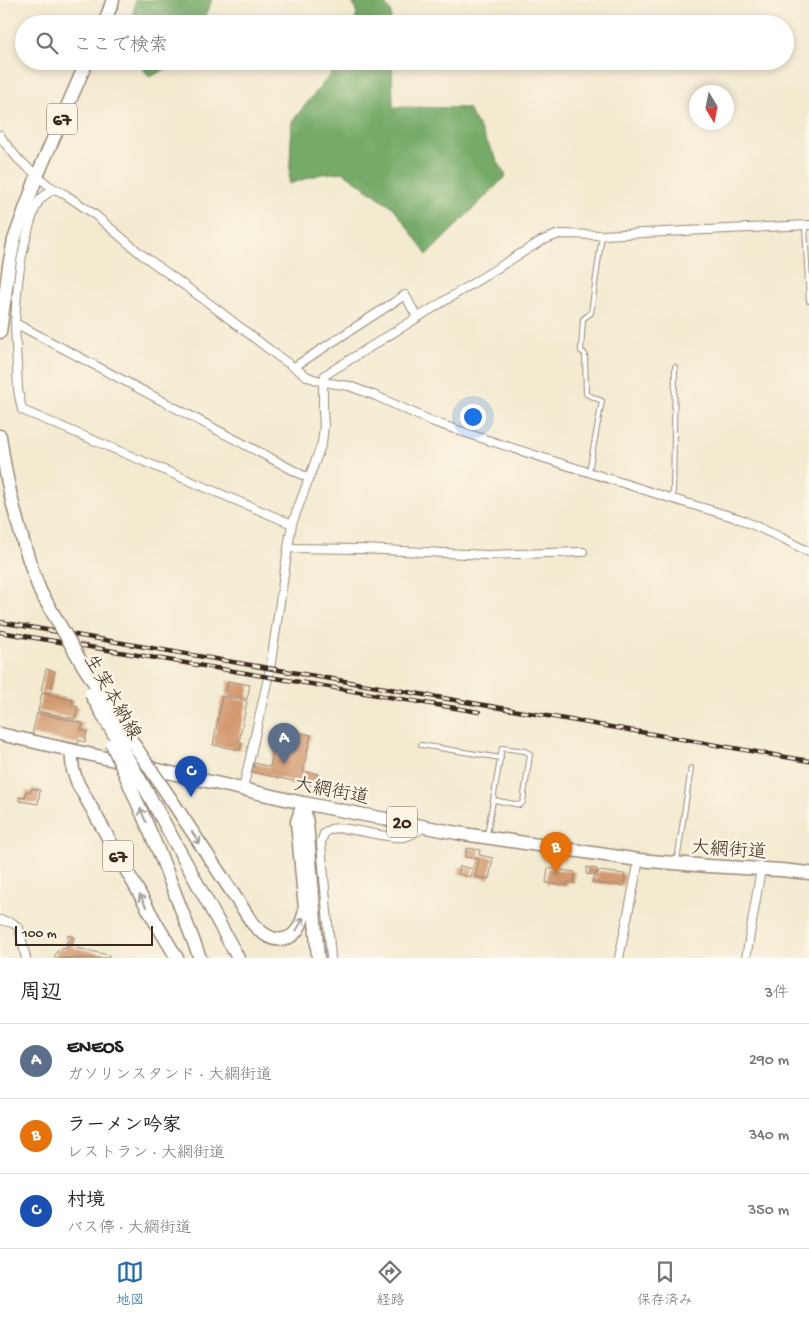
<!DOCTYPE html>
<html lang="ja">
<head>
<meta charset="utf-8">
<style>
	body { margin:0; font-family:"Gochi Hand","Klee One",sans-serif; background:#f2f2f2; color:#202124 }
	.compass { position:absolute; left:689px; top:85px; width:45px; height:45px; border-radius:50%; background:#fff; box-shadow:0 2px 8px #0003; rotate:170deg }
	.scale { position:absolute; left:15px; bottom:12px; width:138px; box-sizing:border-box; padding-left:5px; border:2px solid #3b2a1e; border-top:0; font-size:14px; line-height:18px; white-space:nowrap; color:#3b2a1e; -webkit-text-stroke:4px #fcf5e5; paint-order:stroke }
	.you { position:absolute; left:472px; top:416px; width:18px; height:18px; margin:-12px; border:4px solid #fff; border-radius:50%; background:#1a73e8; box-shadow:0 0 0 8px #1a73e833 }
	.badge { display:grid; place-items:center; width:32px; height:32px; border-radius:50%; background:#1f6fb2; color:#fff; font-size:16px; font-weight:700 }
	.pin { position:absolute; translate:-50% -41px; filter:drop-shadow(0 1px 2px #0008) }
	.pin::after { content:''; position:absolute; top:26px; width:18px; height:15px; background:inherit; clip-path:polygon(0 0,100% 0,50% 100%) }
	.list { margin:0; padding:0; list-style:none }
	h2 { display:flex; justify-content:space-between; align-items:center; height:65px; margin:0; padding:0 20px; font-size:21px }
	h2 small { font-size:16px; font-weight:400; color:#757577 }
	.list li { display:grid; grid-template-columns:32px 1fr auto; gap:15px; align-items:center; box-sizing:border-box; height:75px; padding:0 20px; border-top:1px solid #e0e0e0 }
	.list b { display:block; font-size:19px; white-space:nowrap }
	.list p { margin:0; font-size:16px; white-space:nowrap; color:#757577 }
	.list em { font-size:16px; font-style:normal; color:#757577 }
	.icon { flex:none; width:28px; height:28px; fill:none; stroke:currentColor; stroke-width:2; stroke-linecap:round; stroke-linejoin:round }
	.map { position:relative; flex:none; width:809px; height:958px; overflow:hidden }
	.search { position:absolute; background:#fff; box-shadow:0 2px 8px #0003; left:15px; right:15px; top:15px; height:55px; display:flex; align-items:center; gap:12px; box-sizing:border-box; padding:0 18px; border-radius:28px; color:#757577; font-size:19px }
	.sheet { height:290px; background:#fff }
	nav { display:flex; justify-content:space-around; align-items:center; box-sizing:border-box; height:70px; border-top:1px solid #e0e0e0; background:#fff; font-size:14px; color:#757577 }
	nav a { display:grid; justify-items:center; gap:2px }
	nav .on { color:#1f6fb2 }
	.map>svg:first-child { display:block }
	.forest { fill:#74aa68; stroke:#586a43 }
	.building { fill:#d29970 }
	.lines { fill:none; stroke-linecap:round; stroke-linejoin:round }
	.service-casing { stroke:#978a77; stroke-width:6 }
	.minor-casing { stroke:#978a77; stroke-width:10 }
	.primary-casing { stroke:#978a77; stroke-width:15 }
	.service { stroke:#fff; stroke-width:4 }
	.minor { stroke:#fff; stroke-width:8 }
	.primary { stroke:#fff; stroke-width:12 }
	.rail-casing { stroke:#3b2a1e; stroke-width:4.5 }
	.rail { stroke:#fcf5e5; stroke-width:2.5; stroke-dasharray:8; stroke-linecap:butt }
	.primary-bridge-casing { stroke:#978a77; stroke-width:15; stroke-linecap:butt }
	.primary-bridge { stroke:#fff; stroke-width:12 }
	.oneway { stroke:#a79f9a }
	.labels { text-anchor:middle; stroke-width:5; stroke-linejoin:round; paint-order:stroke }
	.shield { fill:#fcf5e5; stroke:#75675a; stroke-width:1 }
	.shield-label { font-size:18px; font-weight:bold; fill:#3b2a1e }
	.street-label { font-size:19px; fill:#3b2a1e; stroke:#fcf5e5 }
</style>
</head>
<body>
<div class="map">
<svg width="809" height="958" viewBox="0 0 809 958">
	<rect width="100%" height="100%" fill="#fcf5e5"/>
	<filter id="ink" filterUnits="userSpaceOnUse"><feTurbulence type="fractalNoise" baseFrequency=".02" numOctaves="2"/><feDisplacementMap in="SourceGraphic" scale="10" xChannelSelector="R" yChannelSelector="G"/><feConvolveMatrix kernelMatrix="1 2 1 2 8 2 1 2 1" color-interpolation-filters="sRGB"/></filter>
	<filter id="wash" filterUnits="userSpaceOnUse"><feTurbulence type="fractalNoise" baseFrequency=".0096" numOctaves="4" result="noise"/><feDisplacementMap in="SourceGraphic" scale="20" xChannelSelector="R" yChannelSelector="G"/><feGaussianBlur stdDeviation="1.12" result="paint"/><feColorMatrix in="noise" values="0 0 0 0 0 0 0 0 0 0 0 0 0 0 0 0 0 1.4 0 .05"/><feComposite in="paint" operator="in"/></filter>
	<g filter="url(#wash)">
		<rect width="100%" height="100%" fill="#f3ead0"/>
		<path class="forest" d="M135 0H212L201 24H132Z
			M352 0H382L391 12V24H354L357 14Z
			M136 61H181L150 77Z
			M342 61H392L393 107 468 108 506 176 427 255 394 208 343 172 321 174 289 184 292 121Z"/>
		<g id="blocks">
			<path class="building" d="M46 669 55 671 50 693 41 691Z
				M228 681 250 685 247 699 226 695Z
				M42 693 73 700 72 705 78 707 75 719 38 711Z
				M222 696 247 701 239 742 242 743 240 750 213 745Z
				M37 713 83 723 81 730 87 731 85 742 79 740 78 744 32 735Z
				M278 728 311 735 303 771 318 774 316 786 252 772 254 763 270 767Z
				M32 788 40 790 38 804 19 801V797L25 798 26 791 31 792Z
				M467 848 480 850 479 855 493 858 489 879 475 877 479 859 465 857Z
				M460 866 473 869 471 877 458 874Z
				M587 867 597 869 596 875 586 874Z
				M548 868 575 872 574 883 568 882 567 886 546 883Z
				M598 871 625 874 623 886 592 883 593 877 597 878Z
				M68 935 74 937 72 947 109 955V958H54L57 951 60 948 66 949Z"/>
		</g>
	</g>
	<g filter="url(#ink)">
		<use href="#blocks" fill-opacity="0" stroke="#978a77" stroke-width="1"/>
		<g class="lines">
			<defs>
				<path id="service" d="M805 226 809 301
					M589 471 602 401 586 394 585 354 581 351 583 319 591 313 602 235
					M673 499 675 367
					M421 745 501 758
					M487 835 502 748 525 751 530 754 523 802 520 805 494 800
					M677 861 691 768"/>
				<path id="minor" d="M0 135 4 142 18 159 48 185 66 195 94 214 141 254 210 304 279 357 308 377 323 382 349 386 376 396 431 421 478 437 673 499 740 519 782 538 809 552
					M54 189C49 192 43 196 39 201 34 209 32 218 29 227 19 261 17 288 15 323L308 478
					M15 323 18 390 22 410 292 524
					M294 367 405 295 417 317
					M583 552 487 555 361 549 288 548 292 524 322 443 324 426 323 410V382L325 375 541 241 559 234 602 235 809 225
					M243 789 270 669 288 548
					M0 920 13 923 19 928 26 958
					M331 958 321 843C323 837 323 832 329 830 342 823 386 840 403 837 411 836 418 831 424 827
					M619 958 639 860
					M746 958 761 869"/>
				<path id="primary" d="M104 24 113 0
					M0 332 9 266 14 240 37 176 87 61
					M0 436C7 490 21 541 40 591
					M0 734 303 803 457 833 639 860 708 866 781 870 809 873
					M71 750 73 770 78 784 156 923 177 958
					M135 797 161 857 200 958
					M150 797 238 958
					M170 798 253 924C276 949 299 943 305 909L297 822 303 803
					M303 803 307 823 318 958"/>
			</defs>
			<use href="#service" class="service-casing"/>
			<use href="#minor" class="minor-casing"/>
			<use href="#primary" class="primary-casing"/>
			<use href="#service" class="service"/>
			<use href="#minor" class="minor"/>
			<use href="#primary" class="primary"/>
			<defs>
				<path id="rail" d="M0 622 809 761
					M0 632 479 712"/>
			</defs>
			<use href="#rail" class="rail-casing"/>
			<use href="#rail" class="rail"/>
			<defs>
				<path id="primary-bridge" d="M40 591 84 667 133 743 170 798
					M91 694 150 797
					M112 744 135 797"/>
			</defs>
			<use href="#primary-bridge" class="primary-bridge-casing"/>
			<use href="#primary-bridge" class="primary-bridge"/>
		</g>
		<defs><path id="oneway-shaft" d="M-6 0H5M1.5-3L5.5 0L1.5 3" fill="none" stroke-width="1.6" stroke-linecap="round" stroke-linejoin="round" transform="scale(1.25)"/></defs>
		<g class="oneway">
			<use href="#oneway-shaft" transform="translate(143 815) rotate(-113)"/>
			<use href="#oneway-shaft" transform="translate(196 838) rotate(57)"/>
			<use href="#oneway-shaft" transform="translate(143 901) rotate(-119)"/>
			<use href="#oneway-shaft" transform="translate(300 924) rotate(-62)"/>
		</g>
	</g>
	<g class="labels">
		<g class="shield">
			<rect x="47" y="103.5" width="30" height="31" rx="4"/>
			<rect x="387" y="806.5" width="30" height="31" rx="4"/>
			<rect x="103" y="840.5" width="30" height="31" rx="4"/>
		</g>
		<g class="shield-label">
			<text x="62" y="125">67</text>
			<text x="402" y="828">20</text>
			<text x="118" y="862">67</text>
		</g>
		<g class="street-label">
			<text transform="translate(114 696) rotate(60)" y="7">生実本納線</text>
			<text transform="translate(332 789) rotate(11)" y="7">大網街道</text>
			<text transform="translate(729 848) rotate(4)" y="7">大網街道</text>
		</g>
	</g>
</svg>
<svg class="compass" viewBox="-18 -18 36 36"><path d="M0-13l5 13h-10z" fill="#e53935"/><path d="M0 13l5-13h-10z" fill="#757577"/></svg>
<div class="scale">100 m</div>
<div class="you"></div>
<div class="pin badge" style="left:284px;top:764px;background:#5c6f8a">A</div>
<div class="pin badge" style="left:556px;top:873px;background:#e8710a">B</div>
<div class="pin badge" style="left:191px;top:797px;background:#1a4fb4">C</div>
<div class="search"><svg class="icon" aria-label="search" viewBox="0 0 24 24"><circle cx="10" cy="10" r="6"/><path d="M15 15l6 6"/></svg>ここで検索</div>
</div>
<section class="sheet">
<h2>周辺<small>3件</small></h2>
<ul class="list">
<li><span class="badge" style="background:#5c6f8a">A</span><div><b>ENEOS</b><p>ガソリンスタンド · 大網街道</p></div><em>290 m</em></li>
<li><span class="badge" style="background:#e8710a">B</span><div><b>ラーメン吟家</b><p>レストラン · 大網街道</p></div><em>340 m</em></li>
<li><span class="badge" style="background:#1a4fb4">C</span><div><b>村境</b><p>バス停 · 大網街道</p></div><em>350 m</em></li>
</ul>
</section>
<nav>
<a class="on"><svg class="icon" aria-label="map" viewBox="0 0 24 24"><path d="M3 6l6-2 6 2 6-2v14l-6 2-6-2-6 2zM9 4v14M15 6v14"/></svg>地図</a>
<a><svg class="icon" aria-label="directions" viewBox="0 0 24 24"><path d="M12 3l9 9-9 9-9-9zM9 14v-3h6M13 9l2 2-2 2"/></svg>経路</a>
<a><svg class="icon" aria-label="saved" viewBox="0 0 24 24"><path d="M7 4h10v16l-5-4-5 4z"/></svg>保存済み</a>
</nav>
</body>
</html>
